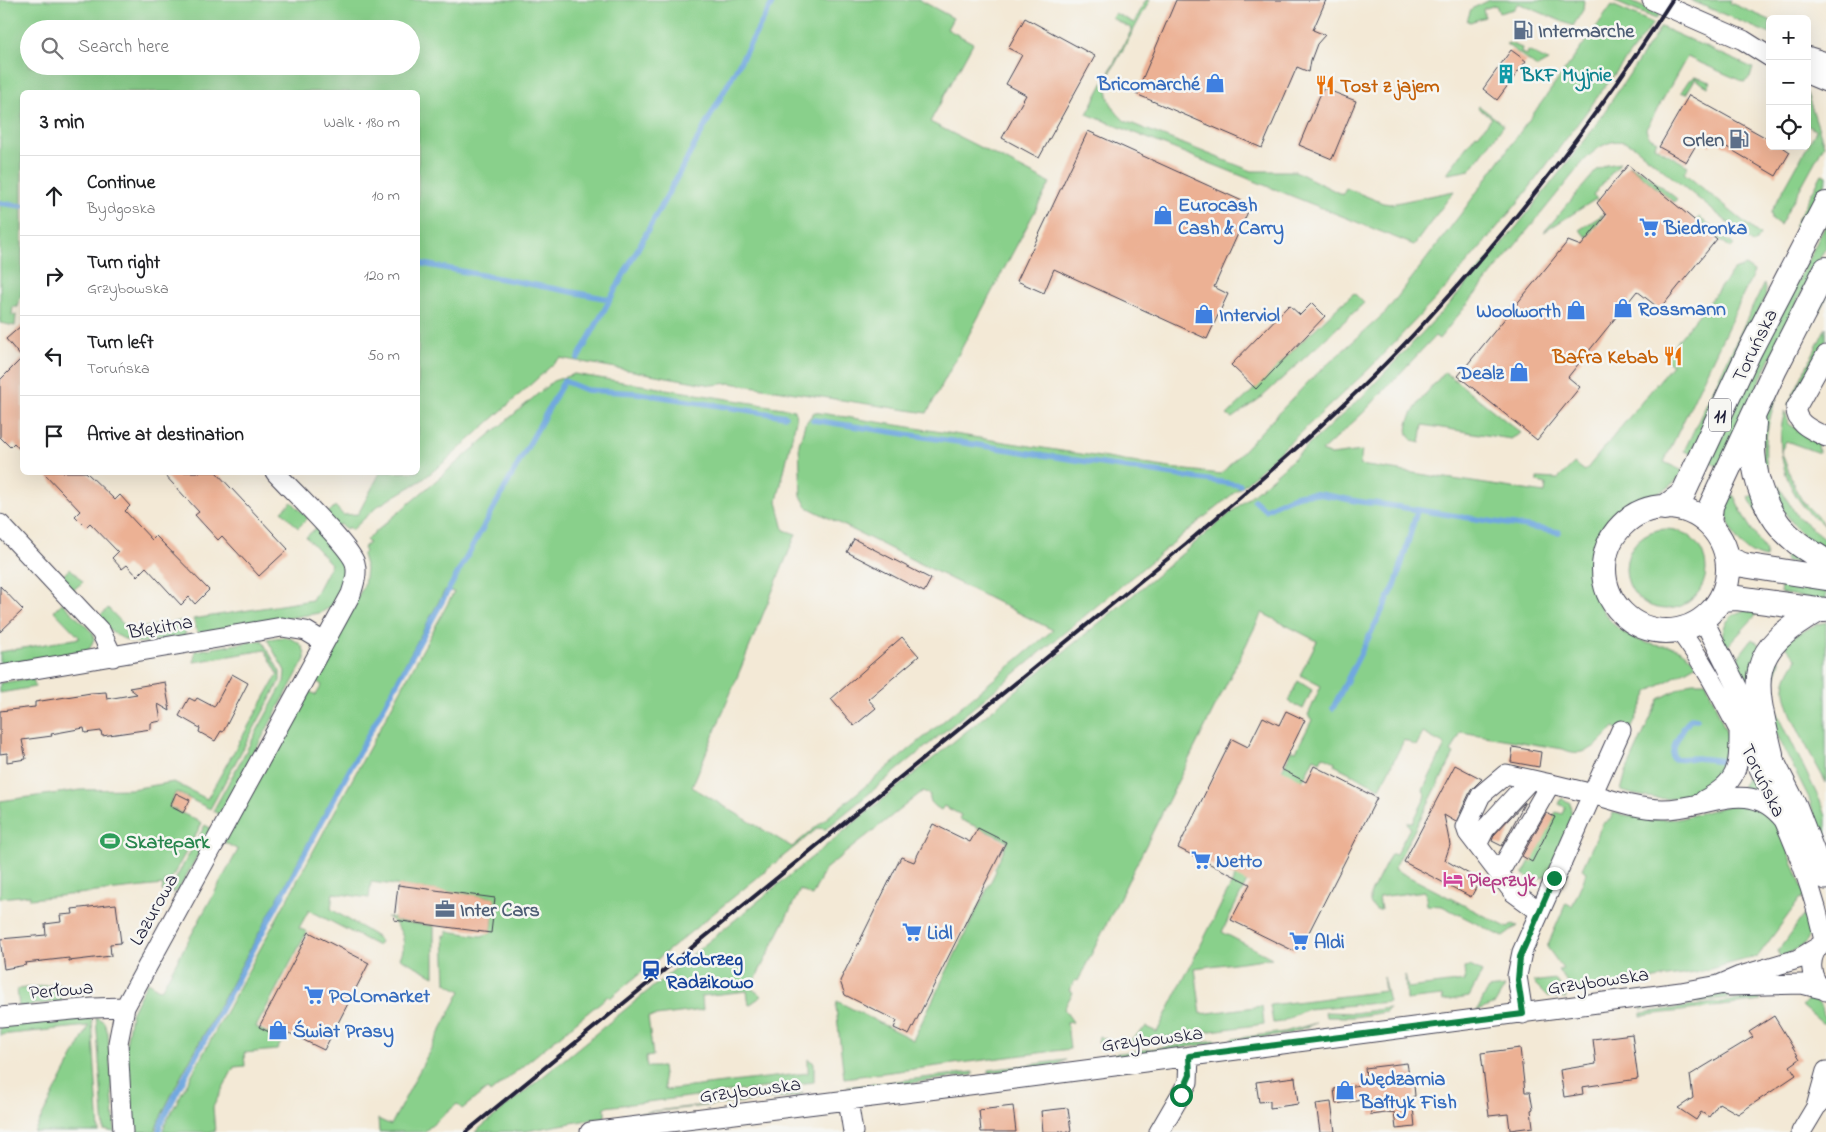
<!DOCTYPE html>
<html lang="en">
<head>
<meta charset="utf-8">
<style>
	body { margin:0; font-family:"Indie Flower",sans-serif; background:#f6f6f6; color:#202124 }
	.controls { position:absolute; right:15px; top:15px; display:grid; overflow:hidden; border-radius:8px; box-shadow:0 5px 20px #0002 }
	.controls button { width:45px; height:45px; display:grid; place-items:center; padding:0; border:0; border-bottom:1px solid #e0e0e0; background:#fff; color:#202124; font:25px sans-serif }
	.stop { position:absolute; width:15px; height:15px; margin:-11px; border:4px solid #0b8043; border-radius:50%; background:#fff }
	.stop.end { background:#0b8043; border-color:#fff; box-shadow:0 1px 5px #0008 }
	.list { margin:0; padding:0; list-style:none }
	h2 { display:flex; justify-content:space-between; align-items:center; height:65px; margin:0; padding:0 20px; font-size:21px }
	h2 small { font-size:16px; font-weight:400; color:#757577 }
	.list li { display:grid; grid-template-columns:32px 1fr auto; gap:15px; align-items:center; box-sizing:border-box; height:80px; padding:0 20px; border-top:1px solid #e0e0e0 }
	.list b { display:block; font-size:19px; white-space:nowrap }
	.list p { margin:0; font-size:16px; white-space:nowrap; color:#757577 }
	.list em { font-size:16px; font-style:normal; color:#757577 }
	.icon { flex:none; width:28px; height:28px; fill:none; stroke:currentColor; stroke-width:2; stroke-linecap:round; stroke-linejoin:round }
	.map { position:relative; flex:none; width:1826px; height:1132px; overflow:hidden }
	.search { position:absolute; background:#fff; box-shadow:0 5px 20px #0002; left:20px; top:20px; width:400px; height:55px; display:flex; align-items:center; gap:12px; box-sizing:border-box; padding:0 18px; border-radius:28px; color:#757577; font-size:19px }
	.panel { position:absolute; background:#fff; box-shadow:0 5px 20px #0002; left:20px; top:90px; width:400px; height:385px; border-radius:8px }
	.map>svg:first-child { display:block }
	.green { fill:#89d08b; stroke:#567963; fill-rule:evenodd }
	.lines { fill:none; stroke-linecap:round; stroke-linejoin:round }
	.stream { stroke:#71a8df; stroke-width:5.5 }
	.building { fill:#ecb194 }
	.minor-casing { stroke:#414052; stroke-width:21 }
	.major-casing { stroke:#414052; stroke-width:26 }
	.minor { stroke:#fff; stroke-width:19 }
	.major { stroke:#fff; stroke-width:24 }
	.rail { stroke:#22223b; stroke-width:4 }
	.route { stroke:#0b8043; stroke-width:6 }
	.labels { text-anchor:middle; stroke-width:5; stroke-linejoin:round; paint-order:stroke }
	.shield { fill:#f6f6f2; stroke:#626272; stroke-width:1 }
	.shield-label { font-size:19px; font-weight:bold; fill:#22223b }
	.service-label { font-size:20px; font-weight:bold; fill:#4e5e75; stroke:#f6f6f2; text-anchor:start }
	.culture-label { font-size:20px; font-weight:bold; fill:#0d838f; stroke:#f6f6f2; text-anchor:start }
	.shop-label { font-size:20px; font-weight:bold; fill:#366cbe; stroke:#f6f6f2; text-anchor:start }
	.food-label { font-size:20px; font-weight:bold; fill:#c56008; stroke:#f6f6f2; text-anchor:start }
	.street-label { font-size:20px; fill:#22223b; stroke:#f6f6f2 }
	.leisure-label { font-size:20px; font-weight:bold; fill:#27864d; stroke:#f6f6f2; text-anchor:start }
	.hotel-label { font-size:20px; font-weight:bold; fill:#b23c85; stroke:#f6f6f2; text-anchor:start }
	.transit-label { font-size:20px; font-weight:bold; fill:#164399; stroke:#f6f6f2; text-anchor:start }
</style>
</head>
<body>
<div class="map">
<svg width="1826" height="1132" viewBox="0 0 1826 1132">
	<rect width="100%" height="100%" fill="#f6f6f2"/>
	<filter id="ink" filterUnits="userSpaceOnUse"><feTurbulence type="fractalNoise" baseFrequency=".02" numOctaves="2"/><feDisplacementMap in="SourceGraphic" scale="10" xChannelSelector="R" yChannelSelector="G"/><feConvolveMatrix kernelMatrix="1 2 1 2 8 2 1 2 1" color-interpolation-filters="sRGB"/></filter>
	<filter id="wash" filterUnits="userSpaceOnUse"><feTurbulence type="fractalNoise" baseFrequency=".0096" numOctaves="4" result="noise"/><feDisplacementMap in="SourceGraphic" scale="20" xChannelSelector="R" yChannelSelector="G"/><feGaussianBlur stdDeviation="1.12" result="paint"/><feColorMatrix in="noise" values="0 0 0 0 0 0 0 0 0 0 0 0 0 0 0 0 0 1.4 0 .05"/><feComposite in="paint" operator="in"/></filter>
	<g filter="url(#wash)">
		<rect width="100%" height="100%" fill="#f3e9d6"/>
		<path class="green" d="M0 0H920L953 18 947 29 973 43 930 122 1050 183 927 413 730 383 712 385 560 358 448 459 422 480 378 506 352 530 349 527 346 529 340 524 337 526 326 515 335 506 343 515 358 514 380 473 418 472V92H22V290L18 307H13L12 315H16L15 326 0 323ZM29 29H411V66H29Z
			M1146 0H1150L1108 77C1105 96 1111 109 1125 121L1252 171H1295L1343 195 1346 188 1383 203 1391 204 1454 191 1414 245 1087 114 1132 29 1112 18 1115 13 1134 23Z
			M1490 0H1584L1583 10 1573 26 1518 3 1514 9 1499 13 1496 5 1483 9 1485 17 1470 22 1467 21 1471 9Z
			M1616 0H1627L1659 14 1656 19 1615 2Z
			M1690 0H1731L1730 3 1770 20V34Z
			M1612 5 1653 23 1521 199 1444 290 1369 369 1246 483 826 829 818 828 610 998 608 996 490 1093 487 1089 462 1109 457 1104 424 1132H379L378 1119 391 1125 461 991 446 983 444 935 447 936V931L481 936 491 933 495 898 371 882 369 898 333 893 331 909 377 937 380 942 378 946 309 910 299 928 307 932 256 1027 282 1041 277 1050 244 1053 245 1066 234 1067 213 1107 215 1132H163L165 1124 454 592 445 590 178 1082 158 1122 155 1132 131 1131 125 1052 131 1014 147 982 161 990 238 850 224 842 309 691 316 695 322 685 314 680 364 585 366 569 362 555 365 552 363 548 369 543 366 540 553 381 574 374 795 410 796 420 777 501 784 530 796 534 692 787 792 847 1053 630 807 507 801 496 799 444 805 424 814 412 1170 468 1221 474 1310 380 1386 312 1466 207Z
			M1661 27 1753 68 1750 78 1744 82 1687 57 1646 129 1648 136 1657 141 1654 146 1688 166 1684 173 1760 235 1754 244 1634 146C1614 134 1597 147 1583 162L1439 339 1435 336 1364 412 1322 451 1331 455 1362 451 1360 465 1545 493 1546 484 1537 482V478L1558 479 1574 463 1585 471 1672 365 1664 358 1734 270 1745 266 1754 272 1664 462 1683 471C1665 501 1646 490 1622 507 1581 537 1581 597 1619 629 1631 638 1646 644 1661 646 1666 646 1672 646 1677 648 1685 651 1691 657 1697 664L1648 692 1629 734 1614 727C1600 743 1586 760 1563 749L1461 732 1451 752 1454 754 1394 869 1508 928 1513 924 1518 926 1503 937 1442 906 1427 905 1425 891 1379 897 1381 910H1376L1370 903V895L1391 854H1396L1410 828 1407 822H1413L1426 796 1423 790 1445 745 1423 733 1416 746 1404 740 1380 788 1334 765 1335 762 1323 756 1320 761 1314 758 1303 780 1289 796 1222 932 1272 958 1195 968 1201 1014 1262 1006 1264 1024 1104 1045 1098 1042 1099 1036 1113 1042 1129 1041 1146 1027 1157 1032 1245 857 1240 854 1292 750 1296 751 1312 720 1308 715 1321 686 1300 675 1317 641 1262 613 1078 981 1075 980 1069 990 1073 992 1064 1009 1073 1022 1067 1023 1070 1049 844 1078 836 1008 837 1001 913 1040 996 871 995 868 1008 841 959 819 961 815 944 806 941 810C936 807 928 802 930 795L923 791 825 869 812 896 800 890 751 988 762 996 749 1005 747 991 702 996 703 1010 648 1017 653 1056 646 1057 647 1067H662L665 1090 808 1073V1059L814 1063V1082L605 1107V1117L527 1131 475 1132 1126 601 1272 478 1362 397 1452 301 1518 225 1586 139Z
			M1509 43 1522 48 1521 53 1527 55 1528 51 1548 61 1537 67 1506 44Z
			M1695 77 1711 82 1708 87 1695 79 1686 94 1681 92 1689 80Z
			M1807 93 1824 145 1780 225 1772 219 1771 212 1816 131 1807 125Z
			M1479 106 1504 125 1470 170 1449 174 1447 173 1476 134 1478 135 1492 118 1478 108Z
			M1620 163 1593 195 1599 200 1598 201 1596 199 1544 232 1597 170 1607 165Z
			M1628 165 1643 172 1677 199 1674 202Z
			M1822 174 1826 176C1826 193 1809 221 1794 226Z
			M1604 214 1587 237 1579 230Z
			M1699 217 1734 245 1731 248 1696 221Z
			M1826 224V247L1801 294 1719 467 1709 462 1741 393Z
			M1764 283 1766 296 1691 454 1684 451Z
			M1826 289V298C1801 347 1757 412 1767 468L1761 470 1765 415Z
			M1354 293 1364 303 1262 397 1232 418 1227 415C1270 375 1309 332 1354 293Z
			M1826 327V340L1789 406 1788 405Z
			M1445 372 1521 433 1511 439 1423 425 1420 443C1384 435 1435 383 1445 372Z
			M1785 411 1789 424 1818 443 1819 453 1786 441 1781 451 1796 490 1803 502 1826 526C1788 503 1772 452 1785 411Z
			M1778 485 1797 516 1826 540V554L1807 542 1767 489Z
			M1728 493 1734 496 1745 519 1763 547 1766 552 1765 558C1737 553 1721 519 1728 493Z
			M1756 494 1811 564 1785 561 1786 555 1778 547 1748 497Z
			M292 502 308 518 298 528 282 511Z
			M316 528C325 537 338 548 344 560 354 580 339 606 319 613L198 633 193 619 312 600 331 564 306 537Z
			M1626 569a40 40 0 1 1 80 0a40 40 0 1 1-80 0Z
			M70 568 83 582 72 591 61 578Z
			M1782 580 1826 587V601L1780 593Z
			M62 603 93 633 94 639 89 650 0 665V652L80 638 54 611Z
			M108 608 129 630 186 620 185 636C144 643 129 652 98 618Z
			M1746 610 1757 611 1756 615 1724 650C1720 631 1724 615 1746 610Z
			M1826 622V783C1815 761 1783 709 1785 687 1786 676 1792 667 1797 659L1783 642 1815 625Z
			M284 637C296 639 306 645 305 659L220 815 213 811 284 682 285 671 267 639Z
			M1752 639 1762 647 1748 688 1733 667 1737 665 1739 656Z
			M262 640 280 672V681L210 809 176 792 169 807 202 823 170 881 166 880 164 882 169 884 167 892 162 891 163 885 30 899V895L0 898V801L81 790 131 789 174 782 207 799 278 674 265 650 194 662 195 651Z
			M1773 656 1780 661 1772 688 1775 708 1823 807 1826 817V851L1809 798 1768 717Z
			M33 678 35 687 0 693V683Z
			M1298 681 1312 690 1303 709 1288 701Z
			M1692 682H1706L1733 749 1732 769C1724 775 1716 785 1707 790 1682 804 1648 799 1621 791L1626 772 1659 699Z
			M1750 768 1762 792 1742 788Z
			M1562 798 1570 803 1572 818 1547 875C1538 881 1531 881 1523 874L1556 812 1562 814 1565 807 1559 804Z
			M1742 802 1775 818 1806 897 1800 899 1758 956 1695 973 1574 991 1558 970 1563 969 1547 947 1566 903 1572 906 1587 872 1582 869 1603 823 1610 820 1613 813 1649 819H1678Z
			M205 825 212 829 178 891 171 893 176 878Z
			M1811 914C1814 943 1803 946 1780 958L1778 951 1803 916Z
			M387 917 394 918 396 921 434 926V976L400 958C408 942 402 927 387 917Z
			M1470 966 1482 972 1469 997 1443 1001 1442 996 1406 1000 1405 975 1408 988 1465 981 1464 967Z
			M1383 977 1389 1002 1307 1009 1281 1022 1273 1023 1270 1005 1385 991Z
			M1555 979 1565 991 1566 999 1547 996 1533 982Z
			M60 984 62 1001 19 1007 17 989Z
			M1505 987 1495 1004 1477 1011 1488 989Z
			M1721 993H1766L1641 1009 1643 1006Z
			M1812 995 1822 1008 1826 1023H1822L1802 1006Z
			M1759 997 1761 1001 1641 1016V1013Z
			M1389 1008 1386 1012 1354 1017H1326L1325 1012 1354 1013Z
			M86 1016 92 1020 99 1132H34L89 1026 0 1035V1024Z
			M96 1017 104 1022 108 1033 115 1132 104 1130Z
			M1316 1023 1289 1034 1232 1042V1039L1284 1032Z
			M1215 1040 1216 1043 1117 1057 1105 1055Z
			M1066 1060 1057 1065 989 1073V1070Z
			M973 1072V1075L858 1090 847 1087Z
			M804 1093 798 1096 622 1115Z"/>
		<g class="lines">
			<path class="stream" d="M0 203 22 206
				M418 263 609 299
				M578 358 774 0
				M813 420 1240 485
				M1254 500 1265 510C1277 504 1291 495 1305 494 1323 491 1353 503 1374 503L1559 532
				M1333 708 1396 583 1417 511
				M1697 719H1690C1683 728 1670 749 1673 759L1696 758 1726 761
				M159 1132 161 1123 181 1084 371 730 564 381 586 390 637 393 785 416"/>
		</g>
		<g id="blocks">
			<path class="building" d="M1176 0H1326L1313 30 1325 35 1317 44 1311 60 1309 72 1297 67 1262 148 1136 94Z
				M1025 18 1095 56 1039 158 1002 138 1026 95 1006 84 1022 55 1008 48Z
				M1511 50 1526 61 1497 100 1483 89Z
				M1323 88 1356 101 1332 159 1299 145Z
				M1689 95 1770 140V146H1781L1790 152 1776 176 1713 139 1710 146 1699 140 1686 162 1659 147Z
				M1088 131 1251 205 1214 287 1228 294 1207 339 1054 269 1044 293 1017 281Z
				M1628 165 1717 239 1660 309 1637 291 1568 377 1580 387 1537 440 1458 376 1568 241 1581 246 1606 215 1597 203Z
				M1312 303 1325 316 1256 389 1231 365 1289 305 1300 315Z
				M22 325V452L14 443 10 447 0 437V380L22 358 6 339Z
				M43 472H86L115 500 120 495 130 506 125 511 152 540 156 536 209 590 195 604 189 597 181 605 146 567 137 576 127 565 122 569 112 558 118 552 90 523 86 527 75 516 80 511Z
				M162 472H216L288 549 259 576 222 536 218 540 206 527 195 515 199 512Z
				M854 539 931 579 924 592 847 552Z
				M0 586 23 610 0 632Z
				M902 637 919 656 868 699 876 708 854 726 831 699Z
				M232 674 248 683 223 732 221 731 215 741 199 732 200 728 179 716 189 698 195 701 197 698 214 707Z
				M165 682 170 711 158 704 161 721 151 723V729L102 736 101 731 85 733 84 728 51 734 52 736 22 740 26 759 7 762V753L0 754V711L35 707V702L91 693 106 692 107 699 137 694 129 688Z
				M1286 711 1305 720 1281 769 1306 782 1314 766 1377 798 1306 938 1301 936 1294 951 1231 920 1250 884 1178 848 1232 739 1248 747 1263 717 1279 725Z
				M1513 747 1541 752 1539 767 1511 762Z
				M1455 765 1482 779 1471 790 1456 822 1444 815 1450 845 1445 860 1476 878 1477 886 1471 897 1404 862Z
				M176 793 190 800 183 813 170 806Z
				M1525 802 1502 846 1492 841 1494 835Z
				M1546 813 1555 817 1532 862 1522 856Z
				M933 824 970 842 978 828 1006 842 909 1035 894 1028 897 1021 845 995 840 981 901 857 914 862Z
				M398 885 495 898 491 933 394 920Z
				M116 904 121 943 110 944 111 956 69 961V958L25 963 26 965 4 969 0 939 46 935 45 924 61 922 60 915 73 914 72 909Z
				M309 932 369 963 324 1050 289 1033 285 1040 259 1027Z
				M1774 1016 1800 1059 1790 1066 1796 1075 1738 1114 1719 1103 1709 1117 1701 1112 1696 1120 1678 1108 1693 1098 1690 1075 1753 1037 1749 1032Z
				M1632 1034 1638 1079 1582 1087 1583 1094 1564 1097 1560 1070 1596 1064 1593 1039Z
				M1520 1048 1525 1092H1530L1533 1109 1531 1110 1533 1127 1510 1130 1508 1114 1489 1116 1481 1053Z
				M1407 1063 1409 1074H1413L1415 1096 1412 1097 1415 1127 1396 1129 1394 1112 1371 1115 1369 1099 1336 1104 1334 1089 1367 1084 1365 1068Z
				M1295 1077 1298 1104 1270 1108V1101L1259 1102 1256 1082Z
				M1331 1102 1335 1132H1320L1316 1104Z
				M1013 1106 1016 1132H981L979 1110Z
				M1068 1108 1071 1132H1043L1041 1111Z"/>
		</g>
	</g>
	<g filter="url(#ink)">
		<use href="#blocks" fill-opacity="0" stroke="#414052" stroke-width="1"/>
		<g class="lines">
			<defs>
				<path id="minor" d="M1652 0 1743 40 1770 57
					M1807 56 1826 62
					M1807 74 1826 82
					M1826 355 1796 408C1795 424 1813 430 1826 437
					M0 524 101 632 113 657
					M1703 619 1797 805 1826 880
					M1679 630C1704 663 1720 694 1739 730 1775 797 1809 866 1824 941
					M0 675 282 627 306 631 324 642
					M1704 800C1738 782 1739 769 1739 733
					M1477 845 1485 829 1530 780
					M1499 873 1550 784
					M1539 911 1513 892 1468 833 1466 827 1481 795 1506 774C1534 781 1564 786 1592 794 1616 801 1638 809 1663 809 1709 809 1749 776 1784 820
					M1821 944C1807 957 1809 981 1826 991
					M1728 986 1802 984 1822 989
					M1523 1014 1517 976 1522 952 1621 730
					M0 1017 93 1008 125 1007
					M848 1100 853 1132
					M1816 1107 1826 1071
					M123 1132 118 1043 125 1007 351 594C354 584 358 574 355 563 349 545 291 490 275 472
					M590 1132 985 1083 1681 992 1719 985 1740 976 1798 959 1818 947
					M1159 1132 1188 1082 1189 1056
					M1801 1132 1816 1107 1826 1097"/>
				<path id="major" d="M1754 423C1749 464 1760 512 1794 540 1804 549 1816 554 1826 562
					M1604 569a62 62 0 1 1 124 0a62 62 0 1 1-124 0Z
					M1664 508 1683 494 1749 352 1826 204
					M1709 524 1711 506 1775 369 1826 269
					M1728 559 1743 565 1826 578
					M1721 599 1737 598 1825 610
					M1771 754C1753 679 1744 652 1819 610"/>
			</defs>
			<use href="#minor" class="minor-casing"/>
			<use href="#major" class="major-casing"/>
			<use href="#minor" class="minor"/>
			<use href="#major" class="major"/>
			<path class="rail" d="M466 1132 1187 543C1269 473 1352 402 1425 322 1517 222 1599 114 1672 0"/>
		</g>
	</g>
	<g class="lines" filter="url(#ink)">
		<path class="route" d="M1181 1095 1190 1075 1189 1056 1523 1014 1518 980 1520 957 1554 878"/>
	</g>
	<defs>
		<symbol id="fuel-bare" viewBox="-9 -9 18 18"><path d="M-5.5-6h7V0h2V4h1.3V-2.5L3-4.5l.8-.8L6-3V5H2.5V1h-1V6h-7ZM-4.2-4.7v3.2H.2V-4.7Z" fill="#5c6f8a" stroke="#f6f6f2" stroke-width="2.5" paint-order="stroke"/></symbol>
		<symbol id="building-bare" viewBox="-9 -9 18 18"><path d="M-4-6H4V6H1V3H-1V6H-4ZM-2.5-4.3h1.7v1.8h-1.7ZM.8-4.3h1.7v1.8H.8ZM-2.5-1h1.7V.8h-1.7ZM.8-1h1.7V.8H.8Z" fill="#0f9aa8" stroke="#f6f6f2" stroke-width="2.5" paint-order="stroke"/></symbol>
		<symbol id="shop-bare" viewBox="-9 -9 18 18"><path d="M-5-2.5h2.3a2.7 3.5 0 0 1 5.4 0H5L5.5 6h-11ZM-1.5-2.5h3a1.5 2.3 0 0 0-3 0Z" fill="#3f7fe0" stroke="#f6f6f2" stroke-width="2.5" paint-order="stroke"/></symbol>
		<symbol id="restaurant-bare" viewBox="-9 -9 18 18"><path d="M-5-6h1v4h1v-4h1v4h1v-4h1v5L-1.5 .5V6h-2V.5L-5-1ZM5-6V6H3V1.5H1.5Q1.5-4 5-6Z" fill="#e8710a" stroke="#f6f6f2" stroke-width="2.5" paint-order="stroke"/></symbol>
		<symbol id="supermarket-bare" viewBox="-9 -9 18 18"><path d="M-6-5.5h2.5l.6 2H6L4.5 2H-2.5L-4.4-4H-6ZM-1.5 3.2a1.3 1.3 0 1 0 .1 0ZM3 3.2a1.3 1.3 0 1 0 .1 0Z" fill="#3f7fe0" stroke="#f6f6f2" stroke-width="2.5" paint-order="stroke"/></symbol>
		<symbol id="stadium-bare" viewBox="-9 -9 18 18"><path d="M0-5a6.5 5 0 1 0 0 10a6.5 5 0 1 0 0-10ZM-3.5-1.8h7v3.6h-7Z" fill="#2e9e5b" stroke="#f6f6f2" stroke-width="2.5" paint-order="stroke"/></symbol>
		<symbol id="hotel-bare" viewBox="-9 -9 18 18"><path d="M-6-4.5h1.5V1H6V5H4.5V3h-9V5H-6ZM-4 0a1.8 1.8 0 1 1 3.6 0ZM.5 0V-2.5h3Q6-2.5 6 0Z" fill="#d1479c" stroke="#f6f6f2" stroke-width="2.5" paint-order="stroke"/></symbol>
		<symbol id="office-bare" viewBox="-9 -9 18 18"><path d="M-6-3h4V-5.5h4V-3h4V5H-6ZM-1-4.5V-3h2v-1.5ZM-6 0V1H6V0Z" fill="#5c6f8a" stroke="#f6f6f2" stroke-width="2.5" paint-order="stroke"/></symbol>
		<symbol id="station-bare" viewBox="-9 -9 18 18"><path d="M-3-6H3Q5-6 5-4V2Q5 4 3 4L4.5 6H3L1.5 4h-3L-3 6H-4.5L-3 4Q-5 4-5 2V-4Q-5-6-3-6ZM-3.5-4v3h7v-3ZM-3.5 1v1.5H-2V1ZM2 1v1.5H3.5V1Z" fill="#1a4fb4" stroke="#f6f6f2" stroke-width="2.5" paint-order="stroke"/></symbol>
	</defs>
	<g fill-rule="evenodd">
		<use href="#fuel-bare" x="1509" y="16" width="28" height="28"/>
		<use href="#building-bare" x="1492" y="60" width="28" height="28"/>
		<use href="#shop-bare" x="1201" y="69" width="28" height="28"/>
		<use href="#restaurant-bare" x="1311" y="71" width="28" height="28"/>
		<use href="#fuel-bare" x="1725" y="125" width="28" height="28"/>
		<use href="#shop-bare" x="1149" y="201" width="28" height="28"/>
		<use href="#supermarket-bare" x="1635" y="213" width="28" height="28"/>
		<use href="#shop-bare" x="1609" y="294" width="28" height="28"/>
		<use href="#shop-bare" x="1562" y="296" width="28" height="28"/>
		<use href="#shop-bare" x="1190" y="300" width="28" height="28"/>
		<use href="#restaurant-bare" x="1659" y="342" width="28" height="28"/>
		<use href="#shop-bare" x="1505" y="358" width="28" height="28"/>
		<use href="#stadium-bare" x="96" y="827" width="28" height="28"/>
		<use href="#supermarket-bare" x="1187" y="846" width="28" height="28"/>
		<use href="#hotel-bare" x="1439" y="865" width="28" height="28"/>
		<use href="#office-bare" x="431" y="895" width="28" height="28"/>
		<use href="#supermarket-bare" x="898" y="918" width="28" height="28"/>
		<use href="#supermarket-bare" x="1285" y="927" width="28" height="28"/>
		<use href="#station-bare" x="637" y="956" width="28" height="28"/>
		<use href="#supermarket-bare" x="300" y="981" width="28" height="28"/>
		<use href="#shop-bare" x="264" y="1016" width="28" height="28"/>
		<use href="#shop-bare" x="1331" y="1076" width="28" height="28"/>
	</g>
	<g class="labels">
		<rect class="shield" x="1709" y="398.5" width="22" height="33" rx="4"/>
		<g class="shield-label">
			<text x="1720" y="422">11</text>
		</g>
		<g class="service-label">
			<text x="1538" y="37">Intermarche</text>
			<text x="1724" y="146" text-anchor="end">Orlen</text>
			<text x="460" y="916">Inter Cars</text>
		</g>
		<g class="culture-label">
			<text x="1521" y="81">BKF Myjnie</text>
		</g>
		<g class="shop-label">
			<text x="1200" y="90" text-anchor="end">Bricomarché</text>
			<text x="1178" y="211">Eurocash<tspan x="1178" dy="23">Cash &amp; Carry</tspan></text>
			<text x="1664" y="234">Biedronka</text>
			<text x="1638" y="315">Rossmann</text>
			<text x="1561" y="317" text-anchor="end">Woolworth</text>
			<text x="1219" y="321">Interviol</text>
			<text x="1504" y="379" text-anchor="end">Dealz</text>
			<text x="1216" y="867">Netto</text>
			<text x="927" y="939">Lidl</text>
			<text x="1314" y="948">Aldi</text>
			<text x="329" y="1002">POLOmarket</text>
			<text x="293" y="1037">Świat Prasy</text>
			<text x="1360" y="1085">Wędzarnia<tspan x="1360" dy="23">Bałtyk Fish</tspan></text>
		</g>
		<g class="food-label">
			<text x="1340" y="92">Tost z jajem</text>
			<text x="1658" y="363" text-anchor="end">Bafra Kebab</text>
		</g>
		<g class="street-label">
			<text transform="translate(1754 345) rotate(-64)" y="7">Toruńska</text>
			<text transform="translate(160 626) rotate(-10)" y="7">Błękitna</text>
			<text transform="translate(1764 780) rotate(64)" y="7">Toruńska</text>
			<text transform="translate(153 909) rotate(-61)" y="7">Lazurowa</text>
			<text transform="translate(1598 980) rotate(-8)" y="7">Grzybowska</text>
			<text transform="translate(61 989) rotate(-5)" y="7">Perłowa</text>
			<text transform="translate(1152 1038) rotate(-7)" y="7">Grzybowska</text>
			<text transform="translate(750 1089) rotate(-7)" y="7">Grzybowska</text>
		</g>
		<g class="leisure-label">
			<text x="125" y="848">Skatepark</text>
		</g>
		<g class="hotel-label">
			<text x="1468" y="886">Pieprzyk</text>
		</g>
		<g class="transit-label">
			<text x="666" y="965">Kołobrzeg<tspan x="666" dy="23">Radzikowo</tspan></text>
		</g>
	</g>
</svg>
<div class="controls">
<button>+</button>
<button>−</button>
<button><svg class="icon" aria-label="locate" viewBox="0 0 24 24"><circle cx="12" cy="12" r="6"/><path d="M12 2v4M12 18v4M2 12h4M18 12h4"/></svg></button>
</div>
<div class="stop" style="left:1181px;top:1095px"></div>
<div class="stop end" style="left:1554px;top:878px"></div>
<div class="search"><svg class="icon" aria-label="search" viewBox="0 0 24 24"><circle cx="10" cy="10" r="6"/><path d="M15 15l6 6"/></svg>Search here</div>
<section class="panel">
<h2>3 min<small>Walk · 180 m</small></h2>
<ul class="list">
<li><svg class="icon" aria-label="ahead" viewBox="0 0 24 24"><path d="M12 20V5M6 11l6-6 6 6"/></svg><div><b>Continue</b><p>Bydgoska</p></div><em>10 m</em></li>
<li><svg class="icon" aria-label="right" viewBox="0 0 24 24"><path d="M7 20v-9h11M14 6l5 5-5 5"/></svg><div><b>Turn right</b><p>Grzybowska</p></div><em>120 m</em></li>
<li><svg class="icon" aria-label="left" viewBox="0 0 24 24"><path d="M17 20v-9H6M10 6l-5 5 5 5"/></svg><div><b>Turn left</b><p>Toruńska</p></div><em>50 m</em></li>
<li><svg class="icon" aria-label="arrive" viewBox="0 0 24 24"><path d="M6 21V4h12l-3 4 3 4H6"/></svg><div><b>Arrive at destination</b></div></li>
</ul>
</section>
</div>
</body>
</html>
